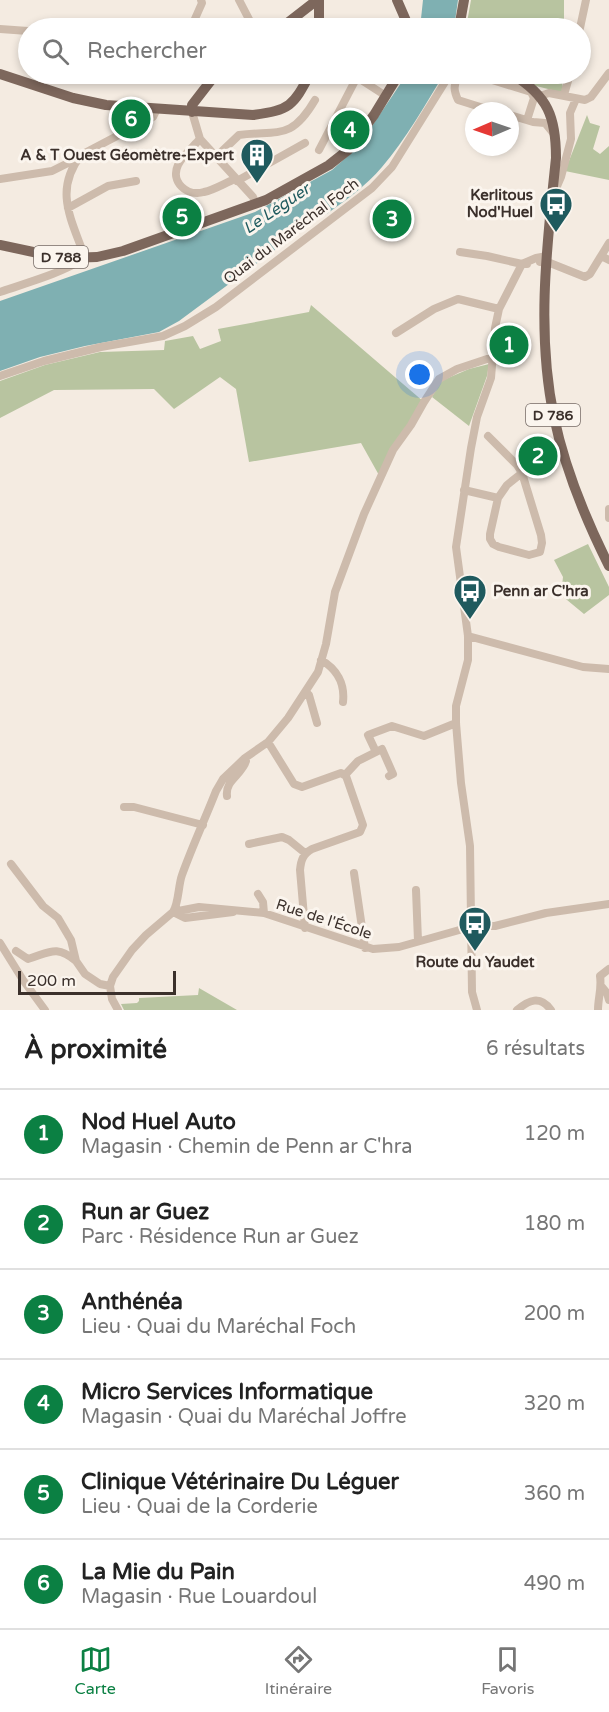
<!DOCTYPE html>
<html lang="fr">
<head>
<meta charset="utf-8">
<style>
	body { margin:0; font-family:"Varela Round",sans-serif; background:#f6f6f6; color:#222 }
	.compass { position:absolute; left:465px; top:102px; width:54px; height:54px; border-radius:50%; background:#fff; box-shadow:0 3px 9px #0003; rotate:268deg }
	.scale { position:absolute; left:18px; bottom:15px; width:158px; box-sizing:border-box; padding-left:6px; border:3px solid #3b302b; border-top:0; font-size:16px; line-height:21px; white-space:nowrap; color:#3b302b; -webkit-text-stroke:4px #fbf5ee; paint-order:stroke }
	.you { position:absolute; left:420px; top:375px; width:21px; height:21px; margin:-15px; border:4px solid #fff; border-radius:50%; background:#1a73e8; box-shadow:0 0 0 9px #1a73e833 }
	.badge { display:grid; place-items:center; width:39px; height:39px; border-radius:50%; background:#0b8043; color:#fff; font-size:20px; font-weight:700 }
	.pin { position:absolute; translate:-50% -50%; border:3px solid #fff; box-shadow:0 2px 6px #0006 }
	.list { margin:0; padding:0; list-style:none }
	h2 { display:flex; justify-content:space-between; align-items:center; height:78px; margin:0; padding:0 24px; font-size:26px }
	h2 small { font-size:20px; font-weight:400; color:#767676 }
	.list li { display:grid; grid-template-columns:39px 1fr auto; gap:18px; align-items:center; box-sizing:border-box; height:90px; padding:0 24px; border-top:2px solid #e0e0e0 }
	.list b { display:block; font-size:22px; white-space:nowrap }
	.list p { margin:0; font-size:20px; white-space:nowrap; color:#767676 }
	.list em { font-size:20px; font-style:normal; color:#767676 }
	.icon { flex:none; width:33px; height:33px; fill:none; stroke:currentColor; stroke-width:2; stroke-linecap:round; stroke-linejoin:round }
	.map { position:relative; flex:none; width:609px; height:1010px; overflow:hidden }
	.search { position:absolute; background:#fff; box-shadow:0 3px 9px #0003; left:18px; right:18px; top:18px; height:66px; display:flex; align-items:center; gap:15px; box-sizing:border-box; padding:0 21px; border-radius:33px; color:#767676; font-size:22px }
	.sheet { height:618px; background:#fff }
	nav { display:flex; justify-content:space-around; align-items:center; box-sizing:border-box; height:84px; border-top:2px solid #e0e0e0; background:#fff; font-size:16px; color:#767676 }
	nav a { display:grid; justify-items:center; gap:3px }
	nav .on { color:#0b8043 }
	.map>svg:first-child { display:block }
	.green { fill:#b8c4a0 }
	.water { fill:#7fb0b2 }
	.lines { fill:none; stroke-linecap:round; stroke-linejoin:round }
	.minor { stroke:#cdbbac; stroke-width:8 }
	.major { stroke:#7d675c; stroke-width:10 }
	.labels { text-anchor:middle; stroke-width:6; stroke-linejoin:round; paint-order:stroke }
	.shield { fill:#fbf5ee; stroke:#756b66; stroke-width:1.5 }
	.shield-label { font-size:14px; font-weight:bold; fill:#3b302b }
	.poi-label { font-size:15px; font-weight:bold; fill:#3b302b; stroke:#fbf5ee; text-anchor:end }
	.street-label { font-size:15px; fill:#3b302b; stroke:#fbf5ee }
	.water-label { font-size:16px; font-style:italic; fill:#1f5a5e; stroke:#fbf5ee }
</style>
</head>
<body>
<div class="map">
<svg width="609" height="1010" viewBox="0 0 609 1010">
	<rect width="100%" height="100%" fill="#f4ebe1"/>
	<path class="green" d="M471 0H564V28H466Z
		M521 74H564L562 82 564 93 536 86Z
		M587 115 590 123 600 126 593 149 600 154 609 146V180L565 171Z
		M311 305 424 402 380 477 361 443 249 462 236 389 220 377 174 409 154 389 54 390 0 418V381L45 365 100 352 164 350 165 341 193 336 200 349 221 341 218 329 309 312Z
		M489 364 487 376 469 426 432 397 441 381 469 369Z
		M588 544 609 587V595L584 614 561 595 563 577 554 560Z
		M199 988 237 1010H124L121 1004 137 1003 139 1001V998L198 995Z"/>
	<path class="water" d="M423 0H458L454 28H420Z
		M407 74H444C425 105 406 139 382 167 366 186 345 201 325 215L321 211 277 243 279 247 179 321 159 332 85 346 40 357 0 371V301L255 212 332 170 358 147Z"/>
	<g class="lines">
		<path class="minor" d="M239 0 253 27
			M187 28 194 21 202 3 201 0
			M580 28 586 0
			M0 29 28 31
			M352 74 386 96
			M468 74 458 77C453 86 454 91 458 100L493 111
			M473 74 531 92 534 98 527 120
			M564 95 570 74
			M540 96 549 93 585 100 591 97 609 73
			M192 112 200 139 253 197 256 204
			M510 115 533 122 545 123 554 134
			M200 139C193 147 183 155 178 165 170 182 187 197 204 192 214 190 225 183 235 179
			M319 150 357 77
			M217 156 239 135C278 130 291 141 315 100
			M0 179 52 171 68 163H75
			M237 181 305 143
			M555 191 561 177 571 139 570 113 576 99
			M68 208 108 186 136 181
			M609 243 601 256 609 260
			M460 252 487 256 522 264H527
			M540 262 550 263 585 277 590 274 601 256
			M0 292C29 282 60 274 85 258 72 220 53 191 81 155L153 117 157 109
			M396 333 434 309 458 299 499 309
			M0 376 44 361 101 347 163 336 185 326 216 307 372 188 392 167 450 74
			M488 436 517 465 522 473
			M464 490 498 498 490 534V539L493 544 499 547 529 555 540 552 542 543 541 535 522 473 507 485 498 498
			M609 509V518
			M468 636 583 667 609 669
			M321 660C337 669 345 684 343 702
			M306 692 309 695 317 723
			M268 742 294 784 302 787 341 773 346 776 363 825 360 832 312 849C303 854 301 860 300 870L305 928
			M376 752 368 735 392 726 424 736 456 723
			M345 775 358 761 382 749 393 774 389 776
			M227 796C225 780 242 775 246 761L245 759
			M124 807H134L203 825
			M249 844 282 837 289 840 305 853
			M11 864 43 906 58 918 71 940 76 961 85 974 100 984 110 986
			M354 873 365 948
			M416 890 418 941
			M258 894 263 902 264 913
			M173 912C179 903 178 886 182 875 192 847 205 819 216 791L223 779 245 758 268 742 288 718 318 672 326 644 335 592 364 514 393 450 411 425 424 402 439 379 457 369 493 357
			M173 912 185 918 233 912
			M470 918 484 926H495L546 913 609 904
			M0 943 23 980 45 1010
			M16 951 28 959C49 953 56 944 76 961
			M602 987 607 993 609 1000
			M118 1010 112 999 110 986 113 977 132 950 146 935 173 912 199 907 264 913 373 949 399 947 470 927
			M477 1010 472 992 470 846 461 783 456 723V706L468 660V636L456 547 471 448 477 417 491 378 495 328 499 309 522 264 536 258 547 256
			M517 1010C529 1000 540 995 551 1010
			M598 1010C598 998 602 988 600 976L609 969"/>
		<path class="major" d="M319 0V28
			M397 0 407 23 408 28
			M281 28 317 0
			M459 28 464 0
			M0 74 73 98 106 105 253 115C290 110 293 106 310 74
			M512 74C548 96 556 117 556 158 547 244 536 332 554 417 565 470 585 518 609 566
			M192 112V105L216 74
			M0 245 52 256 68 258 97 257 123 251 266 200 329 165 348 150 374 115 399 74"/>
	</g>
	<defs>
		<symbol id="building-pin" viewBox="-11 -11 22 30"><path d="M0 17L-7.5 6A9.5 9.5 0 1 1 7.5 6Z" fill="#1f5a5e" stroke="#fbf5ee"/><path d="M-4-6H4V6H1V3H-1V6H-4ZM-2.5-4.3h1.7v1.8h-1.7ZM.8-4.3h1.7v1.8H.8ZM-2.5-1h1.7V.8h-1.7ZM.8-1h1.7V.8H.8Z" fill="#fff"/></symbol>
		<symbol id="bus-pin" viewBox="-11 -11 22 30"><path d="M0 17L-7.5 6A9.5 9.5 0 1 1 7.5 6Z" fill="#1f5a5e" stroke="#fbf5ee"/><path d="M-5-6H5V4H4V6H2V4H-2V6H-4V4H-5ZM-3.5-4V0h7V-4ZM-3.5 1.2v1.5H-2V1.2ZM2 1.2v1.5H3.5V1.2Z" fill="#fff"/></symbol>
	</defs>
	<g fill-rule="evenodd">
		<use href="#building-pin" x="238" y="136" width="38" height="52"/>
		<use href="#bus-pin" x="537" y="185" width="38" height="52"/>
		<use href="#bus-pin" x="451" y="572" width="38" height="52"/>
		<use href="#bus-pin" x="456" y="904" width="38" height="52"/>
	</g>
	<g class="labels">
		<g class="shield">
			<rect x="34" y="246" width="54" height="22" rx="4.5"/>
			<rect x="526" y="404" width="54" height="22" rx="4.5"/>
		</g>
		<g class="shield-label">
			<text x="61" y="262">D 788</text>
			<text x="553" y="420">D 786</text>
		</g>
		<g class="poi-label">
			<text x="234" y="160">A &amp; T Ouest Géomètre-Expert</text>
			<text x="533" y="200">Kerlitous<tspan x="533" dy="17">Nod'Huel</tspan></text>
			<text x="493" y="596" text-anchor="start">Penn ar C'hra</text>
			<text x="475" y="967" text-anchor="middle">Route du Yaudet</text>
		</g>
		<g class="street-label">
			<text transform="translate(291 231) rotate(-37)" y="5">Quai du Maréchal Foch</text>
			<text transform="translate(324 919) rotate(18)" y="5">Rue de l'École</text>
		</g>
		<g class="water-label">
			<text transform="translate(276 208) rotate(-34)" y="6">Le Léguer</text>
		</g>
	</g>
</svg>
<svg class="compass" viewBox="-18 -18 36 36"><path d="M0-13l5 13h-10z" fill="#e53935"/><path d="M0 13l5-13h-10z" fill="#767676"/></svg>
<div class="scale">200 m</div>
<div class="you"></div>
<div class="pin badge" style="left:509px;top:345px">1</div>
<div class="pin badge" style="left:538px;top:456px">2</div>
<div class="pin badge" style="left:392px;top:219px">3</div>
<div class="pin badge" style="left:350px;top:130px">4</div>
<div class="pin badge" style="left:182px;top:217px">5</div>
<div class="pin badge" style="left:131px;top:119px">6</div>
<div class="search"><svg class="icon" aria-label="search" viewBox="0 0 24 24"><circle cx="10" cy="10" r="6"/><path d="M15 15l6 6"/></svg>Rechercher</div>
</div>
<section class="sheet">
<h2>À proximité<small>6 résultats</small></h2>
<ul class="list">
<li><span class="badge">1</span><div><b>Nod Huel Auto</b><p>Magasin · Chemin de Penn ar C'hra</p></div><em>120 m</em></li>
<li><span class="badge">2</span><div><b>Run ar Guez</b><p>Parc · Résidence Run ar Guez</p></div><em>180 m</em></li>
<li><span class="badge">3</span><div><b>Anthénéa</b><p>Lieu · Quai du Maréchal Foch</p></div><em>200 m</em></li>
<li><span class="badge">4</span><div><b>Micro Services Informatique</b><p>Magasin · Quai du Maréchal Joffre</p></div><em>320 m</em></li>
<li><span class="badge">5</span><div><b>Clinique Vétérinaire Du Léguer</b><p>Lieu · Quai de la Corderie</p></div><em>360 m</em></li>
<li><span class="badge">6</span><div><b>La Mie du Pain</b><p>Magasin · Rue Louardoul</p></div><em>490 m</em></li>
</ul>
</section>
<nav>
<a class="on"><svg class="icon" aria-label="map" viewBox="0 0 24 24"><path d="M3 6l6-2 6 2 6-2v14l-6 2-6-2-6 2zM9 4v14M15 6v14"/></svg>Carte</a>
<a><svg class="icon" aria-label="directions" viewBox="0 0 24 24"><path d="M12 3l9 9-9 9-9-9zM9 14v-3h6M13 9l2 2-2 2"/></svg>Itinéraire</a>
<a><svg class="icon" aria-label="saved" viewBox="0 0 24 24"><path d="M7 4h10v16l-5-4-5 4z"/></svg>Favoris</a>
</nav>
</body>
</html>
